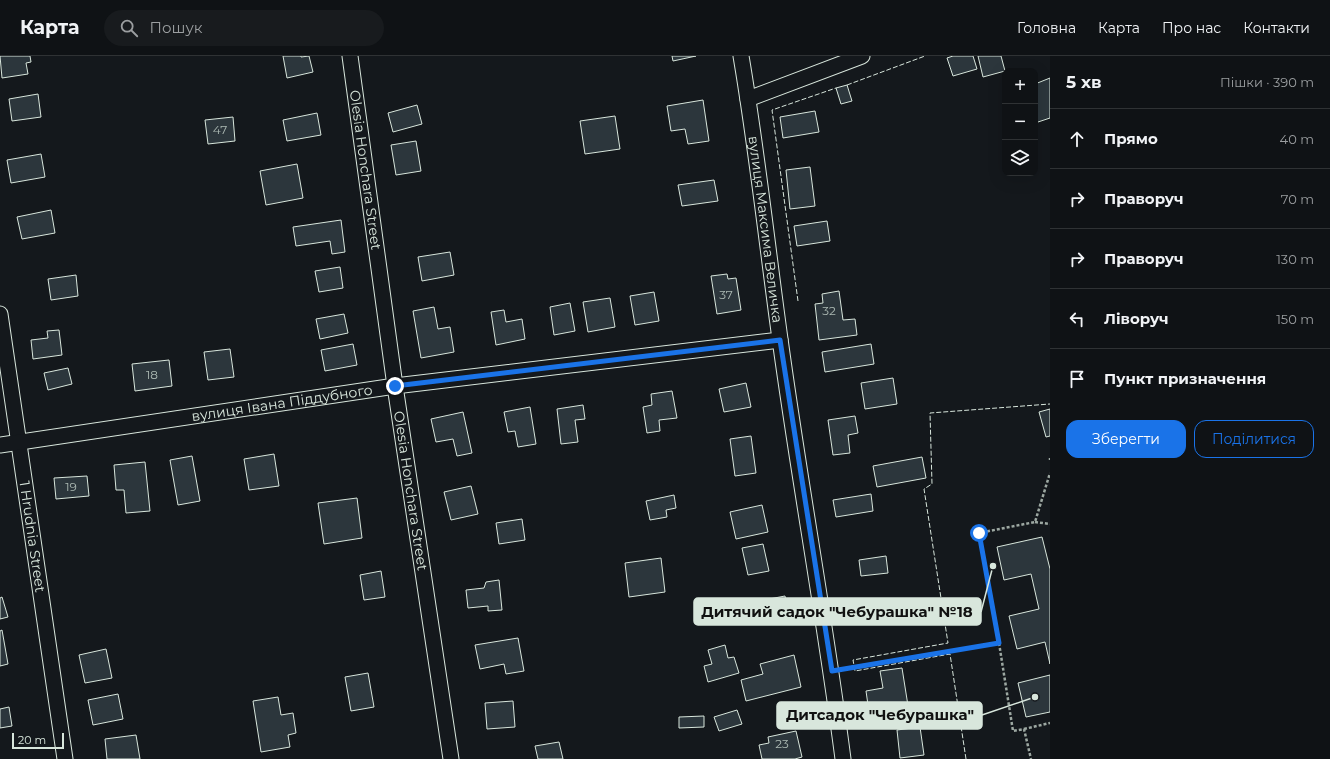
<!DOCTYPE html>
<html lang="uk">
<head>
<meta charset="utf-8">
<style>
	body { margin:0; font-family:Montserrat,sans-serif; background:#181b1e; color:#f1f3f6 }
	.controls { position:absolute; right:12px; top:12px; display:grid; overflow:hidden; border-radius:8px; box-shadow:0 4px 16px #0002 }
	.controls button { width:36px; height:36px; display:grid; place-items:center; padding:0; border:0; border-bottom:1px solid #2f3234; background:#0f1215; color:#f1f3f6; font:20px sans-serif }
	.scale { position:absolute; left:12px; bottom:10px; width:52px; box-sizing:border-box; padding-left:4px; border:2px solid #d8e6dc; border-top:0; font-size:11px; line-height:14px; white-space:nowrap; color:#d8e6dc; -webkit-text-stroke:3px #14181c; paint-order:stroke }
	.stop { position:absolute; width:12px; height:12px; margin:-9px; border:3px solid #1a73e8; border-radius:50%; background:#fff }
	.stop.end { background:#1a73e8; border-color:#fff; box-shadow:0 1px 4px #0008 }
	.list { margin:0; padding:0; list-style:none }
	h2 { display:flex; justify-content:space-between; align-items:center; height:52px; margin:0; padding:0 16px; font-size:17px }
	h2 small { font-size:13px; font-weight:400; color:#9b9ea0 }
	.list li { display:grid; grid-template-columns:26px 1fr auto; gap:12px; align-items:center; box-sizing:border-box; height:60px; padding:0 16px; border-top:1px solid #2f3234 }
	.list b { display:block; font-size:15px; white-space:nowrap }
	.list em { font-size:13px; font-style:normal; color:#9b9ea0 }
	.actions { display:flex; gap:8px; padding:12px 16px }
	.actions a { flex:1; padding:9px 0; border:1px solid #1a73e8; border-radius:12px; text-align:center; font-size:14px; color:#1a73e8 }
	.actions .main { background:#1a73e8; color:#fff }
	.icon { flex:none; width:22px; height:22px; fill:none; stroke:currentColor; stroke-width:2; stroke-linecap:round; stroke-linejoin:round }
	.map { position:relative; flex:none; width:1050px; height:703px; overflow:hidden }
	header { display:flex; align-items:center; gap:24px; box-sizing:border-box; height:56px; padding:0 20px; background:#0f1215; border-bottom:1px solid #2f3234 }
	header strong { font-size:19px }
	nav { display:flex; gap:22px; margin-inline-start:auto; font-size:14px }
	.search { width:280px; height:36px; background:#181b1e; display:flex; align-items:center; gap:10px; box-sizing:border-box; padding:0 14px; border-radius:22px; color:#9b9ea0; font-size:15px }
	main { display:flex }
	aside { flex:1; background:#0f1215 }
	.map>svg:first-child { display:block }
	.building { fill:#2c363c; stroke:#d8e6dc }
	.lines { fill:none; stroke-linecap:round; stroke-linejoin:round }
	.street-casing { stroke:#d8e6dc; stroke-width:17 }
	.path { stroke:#9da8a2; stroke-width:2.5; stroke-dasharray:3 2; stroke-linecap:butt }
	.street { stroke:#14181c; stroke-width:15 }
	.fence { stroke:#d8e6dc; stroke-width:1; stroke-dasharray:5 2; stroke-linecap:butt }
	.route { stroke:#1a73e8; stroke-width:5 }
	.labels { text-anchor:middle; stroke-width:3; stroke-linejoin:round; paint-order:stroke }
	.number-label { font-size:12px; fill:#adbab4 }
	.street-label { font-size:14px; fill:#d8e6dc; stroke:#14181c }
	.leader { fill:none; stroke:#d8e6dc; stroke-width:1.5 }
	.callout-dot { fill:#d8e6dc; stroke:#14181c; stroke-width:1.5 }
	.callout { fill:#d8e6dc; stroke:#d8e6dc; stroke-width:1.5 }
	.callout-label { font-size:15px; text-anchor:middle; font-weight:bold; fill:#111 }
</style>
</head>
<body>
<header>
<strong>Карта</strong>
<div class="search"><svg class="icon" aria-label="search" viewBox="0 0 24 24"><circle cx="10" cy="10" r="6"/><path d="M15 15l6 6"/></svg>Пошук</div>
<nav><a>Головна</a><a>Карта</a><a>Про нас</a><a>Контакти</a></nav>
</header>
<main>
<div class="map">
<svg width="1050" height="703" viewBox="0 0 1050 703">
	<rect width="100%" height="100%" fill="#14181c"/>
	<path class="building" d="M0 0H30L31 6 26 7 28 18 2 22Z
		M283 0H301V1L309 0 313 16 287 22Z
		M672 0H696L673 5Z
		M953 0H973L977 13 953 20 947 2Z
		M978 0H1001L1005 15 983 21Z
		M1050 22V62L1035 67V28Z
		M847 29 852 45 841 48 836 32Z
		M38 38 41 61 12 65 9 43Z
		M703 44 709 85 688 88 685 73 671 75 667 50Z
		M417 49 422 68 393 76 388 57Z
		M815 55 819 76 783 82 780 61Z
		M317 57 321 79 287 85 283 64Z
		M615 60 620 93 585 98 580 65Z
		M233 61 235 85 208 88 205 64Z
		M416 85 421 115 396 119 391 89Z
		M41 98 45 121 11 127 7 104Z
		M297 108 303 142 266 149 260 115Z
		M810 111 815 150 790 153 786 114Z
		M714 124 718 145 682 150 678 129Z
		M51 154 55 177 22 183 17 161Z
		M341 164 345 196 332 198 330 185 296 190 293 171Z
		M827 165 830 185 797 190 794 170Z
		M450 196 454 219 422 225 418 201Z
		M340 211 343 232 319 236 315 215Z
		M727 218 728 223 736 222 741 254 717 258 711 220Z
		M76 219 78 240 51 244 48 223Z
		M839 235 843 264 855 263 857 279 819 284 815 248 823 247 822 238Z
		M654 236 659 265 635 269 630 240Z
		M610 242 615 271 588 276 583 246Z
		M570 247 575 275 554 279 550 251Z
		M434 251 438 273 450 271 454 296 421 302 413 255Z
		M504 254 506 266 522 263 525 283 496 289 491 256Z
		M344 258 348 277 320 283 316 263Z
		M59 274 62 299 33 303 31 284 48 282 47 275Z
		M353 288 357 309 325 315 321 294Z
		M871 288 874 308 825 316 822 296Z
		M230 293 234 321 208 324 204 296Z
		M169 304 172 330 135 335 132 308Z
		M68 312 72 328 48 334 44 317Z
		M893 322 897 348 865 353 861 327Z
		M746 327 751 351 724 356 719 333Z
		M672 335 677 362 659 364 660 375 647 377 643 351 652 349 651 338Z
		M583 349 585 363 575 364 578 386 561 388 557 353Z
		M530 351 536 388 518 391 515 375 508 376 504 356Z
		M1050 353V380L1046 381 1039 356Z
		M463 356 472 397 457 400 453 383 436 386 431 363Z
		M855 360 858 377 848 379 850 397 833 399 828 364Z
		M751 380 756 417 735 420 730 383Z
		M274 398 279 430 249 434 244 403Z
		M192 400 200 445 178 449 170 404Z
		M922 401 926 422 877 431 873 410Z
		M145 406 150 455 126 457 124 434H116L114 409Z
		M87 420 89 440 56 443 54 422Z
		M471 430 478 458 451 464 444 436Z
		M871 438 873 455 836 461 833 444Z
		M674 439 676 452 666 454 667 461 650 464 646 445Z
		M357 442 362 482 324 488 318 447Z
		M762 449 768 476 736 483 730 456Z
		M522 463 525 484 499 488 496 467Z
		M1042 481 1050 513V608L1045 586 1017 593 1009 560 1039 553 1031 518 1004 524 997 491Z
		M763 488 769 515 748 519 742 492Z
		M886 500 888 517 861 520 859 504Z
		M661 502 665 536 629 541 625 507Z
		M381 515 385 541 364 544 360 519Z
		M499 524 502 554 488 555V550L468 552 466 534 484 532 486 526Z
		M785 540 789 561 769 565 764 544Z
		M2 541 8 561 0 563V542Z
		M2 574 8 608 0 610V575Z
		M518 582 524 615 506 618 504 608 480 613 475 589Z
		M725 589 728 602 734 601 739 617 708 626 704 610 712 608 708 594Z
		M106 593 112 622 85 627 79 599Z
		M794 599 801 631 746 645 741 624 763 618 760 608Z
		M902 612 909 656 870 663 866 635 883 632 880 615Z
		M368 617 374 651 351 655 345 621Z
		M1050 619V656L1026 661 1018 627Z
		M118 638 123 663 93 669 88 644Z
		M278 641 281 659 293 657 296 677 288 679 290 691 261 696 253 645Z
		M513 645 515 671 487 673 485 647Z
		M9 651 12 670 0 672V653Z
		M737 654 742 668 719 675 714 661Z
		M704 660V671L679 672V661Z
		M920 671 924 699 900 702 897 674Z
		M796 675 802 701 795 703H762L759 689 769 687 768 681Z
		M136 679 140 703H107L105 683Z
		M559 686 563 703H538L535 690Z"/>
	<g class="lines">
		<defs>
			<g id="street">
				<path id="s1" d="M350 0 395 330 451 703"/>
				<path id="s2" d="M741 0C757 94 767 189 780 283 799 423 825 563 843 703"/>
				<path d="M748 43 862 0"/>
				<path id="s3" d="M0 258 65 703"/>
				<path id="s4" d="M0 389 395 330 780 284"/>
			</g>
		</defs>
		<use href="#street" class="street-casing"/>
		<path class="path" d="M1050 402V404
			M1035 466 1050 468
			M999 587 1013 675 1024 673 1031 703
			M846 612 999 587 979 477 1035 466 1050 417
			M1024 673 1050 667"/>
		<use href="#street" class="street"/>
		<path class="fence" d="M847 29 925 0
			M798 245 772 54 836 32
			M966 703 950 598 855 615 853 604 948 587 924 433 932 428 930 357 1050 348"/>
	</g>
	<g class="lines">
		<path class="route" d="M395 330 780 284 832 615 999 587 979 477"/>
	</g>
	<g class="labels">
		<g class="number-label">
			<text x="220" y="78">47</text>
			<text x="726" y="243">37</text>
			<text x="829" y="259">32</text>
			<text x="152" y="323">18</text>
			<text x="71" y="435">19</text>
			<text x="782" y="692">23</text>
		</g>
		<g class="street-label">
			<text dy="5" stroke="none"><textPath href="#s1" startOffset="115">Olesia Honchara Street</textPath></text>
			<text dy="5" stroke="none"><textPath href="#s2" startOffset="175">вулиця Максима Величка</textPath></text>
			<text dy="5" stroke="none"><textPath href="#s4" startOffset="285">вулиця Івана Піддубного</textPath></text>
			<text dy="5" stroke="none"><textPath href="#s1" startOffset="439">Olesia Honchara Street</textPath></text>
			<text dy="5" stroke="none"><textPath href="#s3" startOffset="225">1 Hrudnia Street</textPath></text>
		</g>
	</g>
	<path class="leader" d="M993 510L981 556M1035 641L982 659"/>
	<g class="callout-dot">
		<circle cx="993" cy="510" r="4"/>
		<circle cx="1035" cy="641" r="4"/>
	</g>
	<g class="callout">
		<rect x="694" y="542" width="287" height="27" rx="4"/>
		<rect x="777" y="646" width="205" height="27" rx="4"/>
	</g>
	<g class="callout-label">
		<text x="837" y="561">Дитячий садок "Чебурашка" №18</text>
		<text x="880" y="664">Дитсадок "Чебурашка"</text>
	</g>
</svg>
<div class="controls">
<button>+</button>
<button>−</button>
<button><svg class="icon" aria-label="layers" viewBox="0 0 24 24"><path d="M12 4l9 5-9 5-9-5zM3 14l9 5 9-5"/></svg></button>
</div>
<div class="scale">20 m</div>
<div class="stop" style="left:979px;top:477px"></div>
<div class="stop end" style="left:395px;top:330px"></div>
</div>
<aside>
<h2>5 хв<small>Пішки · 390 m</small></h2>
<ul class="list">
<li><svg class="icon" aria-label="ahead" viewBox="0 0 24 24"><path d="M12 20V5M6 11l6-6 6 6"/></svg><div><b>Прямо</b></div><em>40 m</em></li>
<li><svg class="icon" aria-label="right" viewBox="0 0 24 24"><path d="M7 20v-9h11M14 6l5 5-5 5"/></svg><div><b>Праворуч</b></div><em>70 m</em></li>
<li><svg class="icon" aria-label="right" viewBox="0 0 24 24"><path d="M7 20v-9h11M14 6l5 5-5 5"/></svg><div><b>Праворуч</b></div><em>130 m</em></li>
<li><svg class="icon" aria-label="left" viewBox="0 0 24 24"><path d="M17 20v-9H6M10 6l-5 5 5 5"/></svg><div><b>Ліворуч</b></div><em>150 m</em></li>
<li><svg class="icon" aria-label="arrive" viewBox="0 0 24 24"><path d="M6 21V4h12l-3 4 3 4H6"/></svg><div><b>Пункт призначення</b></div></li>
</ul>
<div class="actions"><a class="main">Зберегти</a><a>Поділитися</a></div>
</aside>
</main>
</body>
</html>
